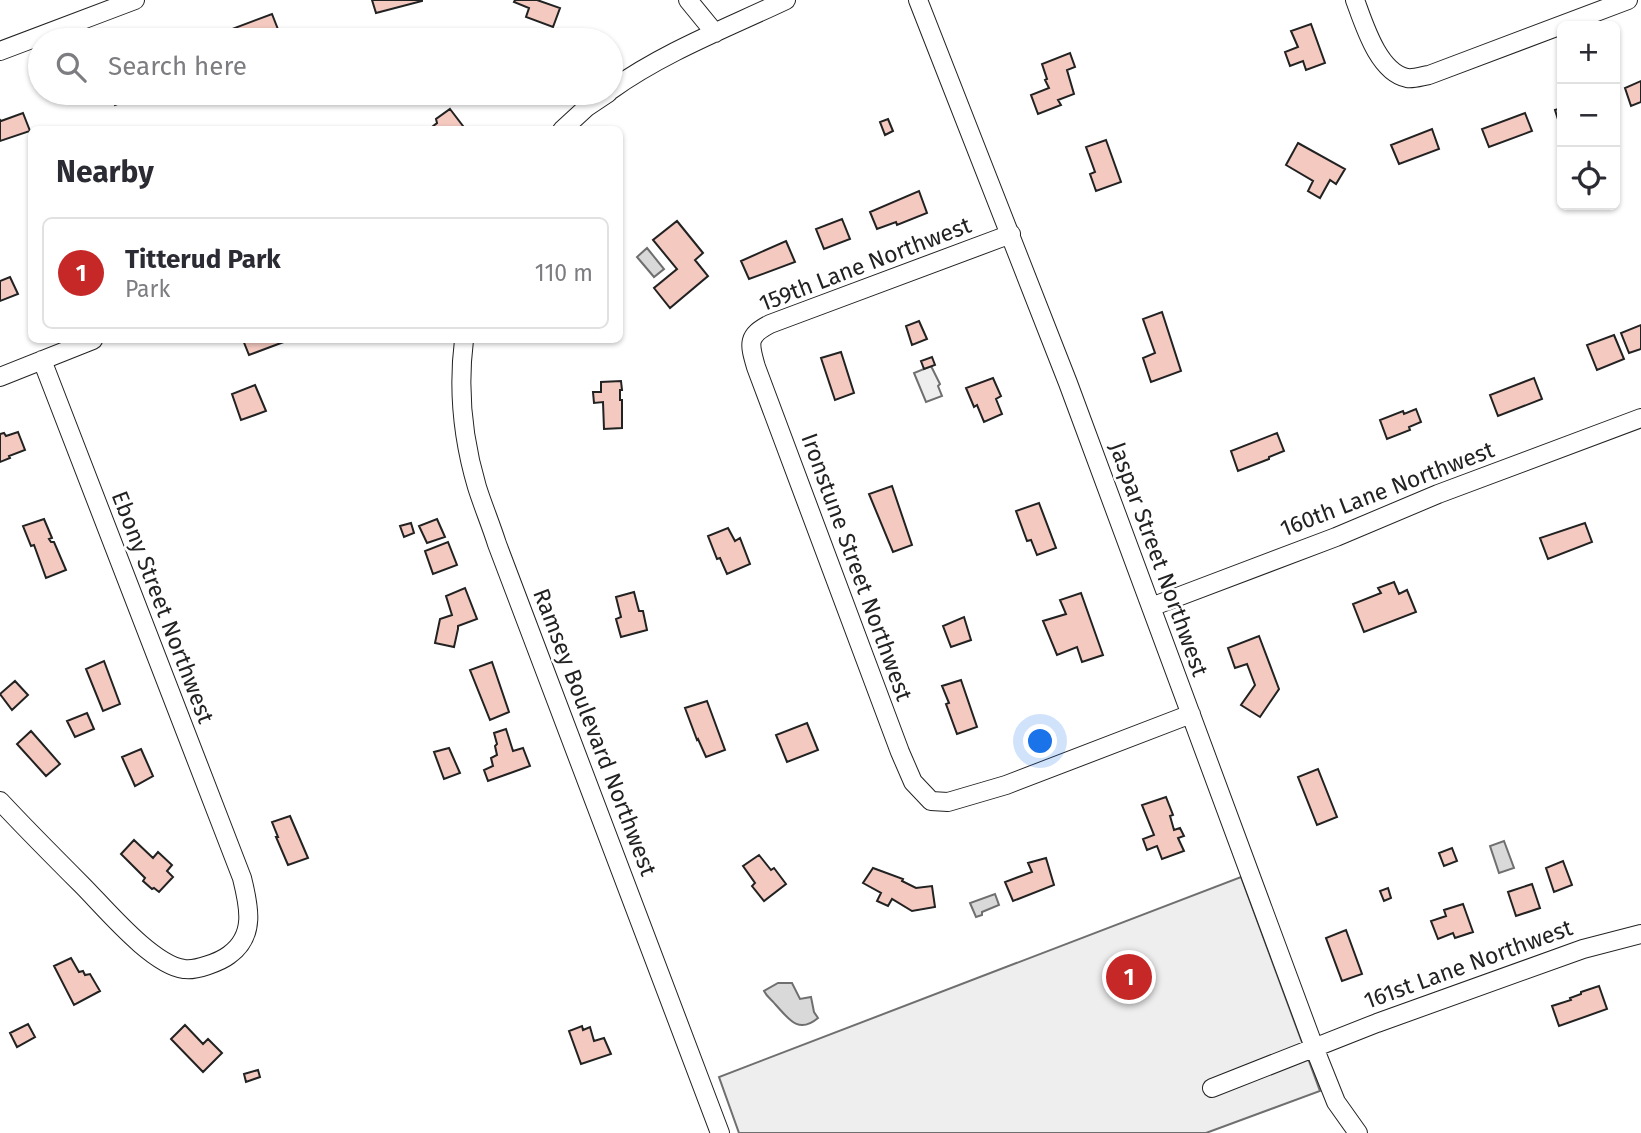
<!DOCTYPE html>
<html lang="en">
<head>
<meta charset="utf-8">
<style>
	body { margin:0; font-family:"Fira Sans",sans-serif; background:#f2f2f3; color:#2b2b33 }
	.controls { position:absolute; right:21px; top:21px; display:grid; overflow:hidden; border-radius:10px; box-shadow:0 2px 5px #0004 }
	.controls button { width:63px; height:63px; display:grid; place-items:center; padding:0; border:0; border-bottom:2px solid #e1e1e2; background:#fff; color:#2b2b33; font:35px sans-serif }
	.you { position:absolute; left:1041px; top:742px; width:24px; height:24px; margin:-18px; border:5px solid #fff; border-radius:50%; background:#1a73e8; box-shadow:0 0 0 10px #1a73e833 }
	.badge { display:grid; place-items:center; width:46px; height:46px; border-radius:50%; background:#c62828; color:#fff; font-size:23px; font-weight:700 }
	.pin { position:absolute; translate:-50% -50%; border:4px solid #fff; box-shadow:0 2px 7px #0006 }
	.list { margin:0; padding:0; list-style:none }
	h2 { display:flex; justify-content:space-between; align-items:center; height:91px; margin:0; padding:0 28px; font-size:30px }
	h2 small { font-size:23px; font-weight:400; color:#7c7c81 }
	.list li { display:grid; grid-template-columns:46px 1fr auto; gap:21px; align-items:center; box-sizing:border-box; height:112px; margin:0 14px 14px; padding:0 14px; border:2px solid #e1e1e2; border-radius:10px }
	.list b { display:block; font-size:26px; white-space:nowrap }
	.list p { margin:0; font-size:23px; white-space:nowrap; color:#7c7c81 }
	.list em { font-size:23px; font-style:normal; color:#7c7c81 }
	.icon { flex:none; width:38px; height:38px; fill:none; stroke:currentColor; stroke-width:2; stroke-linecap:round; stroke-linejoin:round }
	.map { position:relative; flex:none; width:1641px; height:1133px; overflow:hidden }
	.search { position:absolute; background:#fff; box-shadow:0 2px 5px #0004; left:28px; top:28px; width:595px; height:77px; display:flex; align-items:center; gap:18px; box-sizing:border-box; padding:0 24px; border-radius:38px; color:#7c7c81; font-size:26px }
	.panel { position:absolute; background:#fff; box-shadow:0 2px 5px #0004; left:28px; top:126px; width:595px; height:217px; border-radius:10px }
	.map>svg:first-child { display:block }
	.green { fill:#eee; stroke:#6f6f6f; stroke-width:2 }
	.water { fill:#d9d9d9; stroke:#6f6f6f; stroke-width:2 }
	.building { fill:#f3c9c0; stroke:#222; stroke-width:2 }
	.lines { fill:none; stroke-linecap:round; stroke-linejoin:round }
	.minor-casing { stroke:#222; stroke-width:20 }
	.minor { stroke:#fff; stroke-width:18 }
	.labels { text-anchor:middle; stroke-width:5; stroke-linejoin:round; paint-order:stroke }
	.street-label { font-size:23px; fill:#222; stroke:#fff }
</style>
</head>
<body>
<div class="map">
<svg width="1641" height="1133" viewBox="0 0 1641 1133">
	<rect width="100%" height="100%" fill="#fff"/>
	<path class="green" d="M931 366 940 384 938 386 942 396 926 402 914 373Z
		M1241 877 1320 1091 1206 1133H739L719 1077Z"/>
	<path class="water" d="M647 248 664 269 654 277 637 257Z
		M1504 841 1514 868 1499 873 1490 846Z
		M995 894 999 905 982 912V915L976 917 970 903Z
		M778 983H792L800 999 811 997 814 1012 818 1018C798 1035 788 1018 775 1004 771 999 767 997 764 991Z"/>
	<path class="building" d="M372 0H422V1L376 13Z
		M515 0H537L560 8 553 27 526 17 529 8 514 2Z
		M272 14 279 32 257 40H236L232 29Z
		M1311 24 1325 63 1306 70 1303 61 1290 66 1285 52 1298 47 1291 31Z
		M1070 53 1075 67 1067 70 1074 94 1058 100 1061 105 1038 114 1031 95 1049 88 1045 80 1047 79 1042 64Z
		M1641 81V102L1631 106 1625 88Z
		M111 93H147L115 105Z
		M1562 108V129H1561L1555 110Z
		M450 109 466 130H428L437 123 436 119Z
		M23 113 30 131 0 141V120L1 121Z
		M1525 113 1532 131 1489 147 1482 129Z
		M888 119 893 131 885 135 880 122Z
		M1432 129 1439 149 1399 164 1391 145Z
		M1106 140 1121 182 1096 191 1090 174 1095 172 1086 147Z
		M1298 143 1345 169 1336 184 1330 180 1320 198 1308 191 1313 181 1286 165Z
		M919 191 927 213 897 225 896 222 877 229 870 212Z
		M842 219 850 239 824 249 816 229Z
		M677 221 703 253 695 260 708 276 670 308 654 288 677 269 653 240Z
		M786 241 795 262 749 279 741 261Z
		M10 277 18 294 0 301V281Z
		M1162 312 1181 371 1151 382 1143 358 1155 353 1143 319Z
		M919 321 927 339 912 345 906 326Z
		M1641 325V349L1629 353 1621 333Z
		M1614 335 1624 359 1597 370 1587 345Z
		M243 340H289L249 355Z
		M841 352 854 393 835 400 821 358Z
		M932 357 935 365 924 369 921 361Z
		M993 378 1001 396 996 399 1002 414 984 422 977 405 974 407 966 388Z
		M1534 378 1542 399 1498 416 1490 395Z
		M621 381 622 390H620V400H622V428L604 429 603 402 594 403 593 392H601V382Z
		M255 385 266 411 241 420 232 394Z
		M1416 409 1421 422 1409 427 1410 430 1387 439 1380 420 1403 411 1404 414Z
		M18 432 25 450 9 456 10 458 0 462V434L4 433 6 436Z
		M1277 433 1284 451 1269 457V459L1238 471 1231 451Z
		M892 486 912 545 893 552 869 494Z
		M1039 503 1056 548 1037 555 1031 540 1027 541 1016 511Z
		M44 519 52 538 49 539 51 542H54L66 570 46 578 34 545 31 546 23 526Z
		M437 519 445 537 427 543 419 526Z
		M411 523 414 533 404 537 400 526Z
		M1585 523 1592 542 1548 559 1540 538Z
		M728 528 735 541 740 538 750 564 727 574 720 558 717 559 708 536Z
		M448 542 457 565 433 574 425 551Z
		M1394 582 1399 594 1407 590 1416 612 1364 632 1353 604 1381 593 1378 588Z
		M465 588 477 619 458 626V629L454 647 435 643 440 619 452 615 446 596Z
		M634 592 639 611H643L647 630 621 637 616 619 621 617 616 597Z
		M1081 593 1103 655 1082 662 1077 647 1057 655 1043 621 1066 614 1060 600Z
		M964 617 971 640 951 647 943 626Z
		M1259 636 1279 689 1260 717 1241 705 1255 685 1247 664 1235 668 1228 648Z
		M104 661 120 704 103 711 86 669Z
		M492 662 509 712 490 720 470 670Z
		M961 680 977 727 957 734 946 704 949 703 942 686Z
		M15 681 28 695 12 710 0 694Z
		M707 701 725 750 706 757 698 739 697 740 685 708Z
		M87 713 94 729 75 737 67 721Z
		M807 723 818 750 787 762 776 735Z
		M506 729 513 751 523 748 530 766 488 781 484 770 493 766 491 758 497 755 495 746 497 744 494 733Z
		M31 731 60 764 46 776 17 744Z
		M449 748 460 773 444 779 434 752Z
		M141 749 153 776 135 786 122 757Z
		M1318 769 1337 817 1317 825 1298 777Z
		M1166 797 1173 815 1170 816 1174 830 1180 828 1184 836 1178 838 1184 851 1162 859 1157 846 1147 850 1143 839 1154 835 1142 805Z
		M290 816 308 858 288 865 276 837H278L272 822Z
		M134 840 153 858 158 852 172 865 167 871 173 877 159 892 154 888 152 889 143 881 145 878 121 854Z
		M1452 848 1457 861 1444 866 1439 853Z
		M759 855 771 870 774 868 786 884 764 901 752 886 755 883 743 866Z
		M1046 858 1054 885 1013 901 1005 882 1032 872 1028 863Z
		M1563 861 1572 885 1554 892 1546 868Z
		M873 868 903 879 902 881 916 888 932 886 935 907 912 911 892 899 888 906 877 901 881 893 863 883Z
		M1532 884 1540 908 1516 916 1508 892Z
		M1388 888 1391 898 1384 901 1380 891Z
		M1463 904 1473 932 1455 938 1453 933 1438 939 1431 921 1446 916 1444 910Z
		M1346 930 1362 974 1342 981 1326 938Z
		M71 958 79 972 83 971 85 975 90 974 100 991 74 1005 54 966Z
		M1599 986 1607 1009 1559 1026 1552 1006 1571 1000 1570 998 1581 994V992Z
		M28 1024 35 1037 17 1047 10 1033Z
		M185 1025 203 1044 208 1039 222 1053 203 1072 171 1039Z
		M582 1026 583 1030 590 1027 594 1041 604 1038 611 1054 581 1064 569 1031Z
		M258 1070 260 1077 246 1082 244 1074Z"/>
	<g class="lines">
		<defs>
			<path id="minor" d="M688 0 715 33
				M918 0 1068 383 1314 1047 1336 1102 1358 1133
				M1355 0C1364 24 1378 72 1407 78 1414 79 1422 76 1429 75L1628 0
				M0 51 135 0
				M611 90C664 52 727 28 786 0
				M562 130 587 107 608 93
				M1011 234 770 324C747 336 749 343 756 367L900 752 913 782 931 801 948 802 1006 785 1191 714
				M464 340C458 388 463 440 477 487 483 506 491 525 497 544L720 1133
				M0 377 93 340
				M1151 607 1336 537 1438 494 1641 418
				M0 801C27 830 54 857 82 885 105 908 152 965 184 969 195 971 220 962 229 955 256 936 249 906 242 878L42 360
				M1212 1088 1377 1023 1583 949 1641 934"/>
		</defs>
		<use href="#minor" class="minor-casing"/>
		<use href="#minor" class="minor"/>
	</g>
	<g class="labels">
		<g class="street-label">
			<text transform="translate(865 264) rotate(-21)" y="8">159th Lane Northwest</text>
			<text transform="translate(1387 489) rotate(-21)" y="8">160th Lane Northwest</text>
			<text transform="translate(1159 559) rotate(70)" y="8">Jaspar Street Northwest</text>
			<text transform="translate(857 567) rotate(70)" y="8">Ironstune Street Northwest</text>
			<text transform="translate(163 607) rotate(69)" y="8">Ebony Street Northwest</text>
			<text transform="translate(595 732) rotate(69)" y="8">Ramsey Boulevard Northwest</text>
			<text transform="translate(1468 964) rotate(-20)" y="8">161st Lane Northwest</text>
		</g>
	</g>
</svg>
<div class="controls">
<button>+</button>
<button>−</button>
<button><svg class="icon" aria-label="locate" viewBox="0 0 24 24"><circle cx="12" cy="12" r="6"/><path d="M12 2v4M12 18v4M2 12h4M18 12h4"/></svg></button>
</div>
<div class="you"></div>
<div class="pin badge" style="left:1129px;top:977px">1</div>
<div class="search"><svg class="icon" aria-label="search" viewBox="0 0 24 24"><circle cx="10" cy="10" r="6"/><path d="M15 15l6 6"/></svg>Search here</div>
<section class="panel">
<h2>Nearby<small></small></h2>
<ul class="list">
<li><span class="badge">1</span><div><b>Titterud Park</b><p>Park</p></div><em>110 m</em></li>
</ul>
</section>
</div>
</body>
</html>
